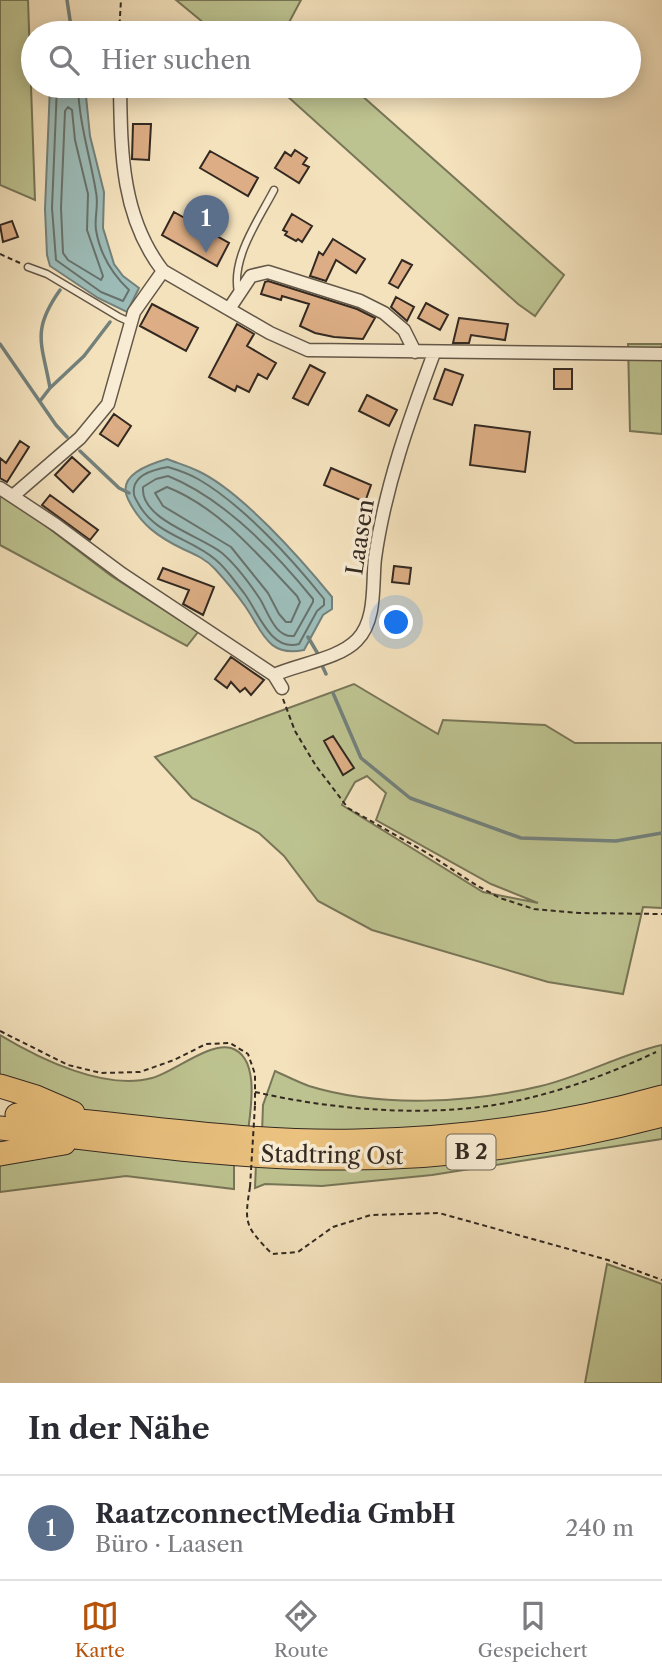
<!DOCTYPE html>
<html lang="de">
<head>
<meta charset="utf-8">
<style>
	body { margin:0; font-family:"Libre Caslon Text",serif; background:#f7f7f7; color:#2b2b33 }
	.you { position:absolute; left:397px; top:623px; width:24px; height:24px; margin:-18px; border:5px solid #fff; border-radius:50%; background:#1a73e8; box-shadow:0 0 0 10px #1a73e833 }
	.badge { display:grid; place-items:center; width:46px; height:46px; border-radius:50%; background:#b45309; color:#fff; font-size:23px; font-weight:700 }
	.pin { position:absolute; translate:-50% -58px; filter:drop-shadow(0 2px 4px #0008) }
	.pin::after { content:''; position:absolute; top:37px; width:24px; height:21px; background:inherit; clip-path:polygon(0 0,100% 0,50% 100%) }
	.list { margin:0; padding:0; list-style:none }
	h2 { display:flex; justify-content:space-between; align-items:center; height:91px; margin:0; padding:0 28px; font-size:30px }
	h2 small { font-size:23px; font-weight:400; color:#7c7c81 }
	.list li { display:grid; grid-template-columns:46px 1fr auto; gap:21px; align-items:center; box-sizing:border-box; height:105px; padding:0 28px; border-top:2px solid #e1e1e2 }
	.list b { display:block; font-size:26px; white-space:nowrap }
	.list p { margin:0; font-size:23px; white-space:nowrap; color:#7c7c81 }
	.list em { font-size:23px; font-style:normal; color:#7c7c81 }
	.icon { flex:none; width:38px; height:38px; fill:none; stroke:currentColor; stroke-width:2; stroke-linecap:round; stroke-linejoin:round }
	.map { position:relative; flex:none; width:662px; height:1383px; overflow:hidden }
	.search { position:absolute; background:#fff; box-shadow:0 4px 18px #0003; left:21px; right:21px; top:21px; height:77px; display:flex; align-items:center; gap:18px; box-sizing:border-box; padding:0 24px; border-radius:38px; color:#7c7c81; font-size:26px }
	.sheet { height:196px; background:#fff }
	nav { display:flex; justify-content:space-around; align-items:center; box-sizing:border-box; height:98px; border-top:2px solid #e1e1e2; background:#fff; font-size:19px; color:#7c7c81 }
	nav a { display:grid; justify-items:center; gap:4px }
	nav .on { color:#b45309 }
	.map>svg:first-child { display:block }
	.green { fill:#bdc390; stroke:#787658; stroke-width:2; fill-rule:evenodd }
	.water { fill:#9dbcb8; stroke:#73817c; stroke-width:2 }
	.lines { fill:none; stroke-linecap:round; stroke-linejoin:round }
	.shore { stroke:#68726c; stroke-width:2 }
	.stream { stroke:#73817c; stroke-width:3.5 }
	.building { fill:#ddae85; stroke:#332921; stroke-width:2 }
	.lane-casing { stroke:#635748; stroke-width:9 }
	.street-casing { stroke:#635748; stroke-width:15 }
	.highway-casing { stroke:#332921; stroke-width:25 }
	.path { stroke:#332921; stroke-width:2; stroke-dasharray:5 3.5; stroke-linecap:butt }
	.lane { stroke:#f8ecd4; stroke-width:6 }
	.street { stroke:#f8ecd4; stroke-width:12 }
	.highway { stroke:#eac17e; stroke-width:23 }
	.path-bridge { stroke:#332921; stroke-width:2; stroke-dasharray:5 3.5; stroke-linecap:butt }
	.labels { text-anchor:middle; stroke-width:7; stroke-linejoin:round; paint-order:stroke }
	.shield { fill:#f8ecd4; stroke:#6e6457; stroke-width:2 }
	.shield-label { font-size:21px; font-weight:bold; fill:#332921 }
	.street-label { font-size:23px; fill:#332921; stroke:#f8ecd4 }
</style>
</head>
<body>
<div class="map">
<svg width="662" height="1383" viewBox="0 0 662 1383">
	<rect width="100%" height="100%" fill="#f4e2bd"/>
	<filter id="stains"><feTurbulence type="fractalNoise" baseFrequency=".00286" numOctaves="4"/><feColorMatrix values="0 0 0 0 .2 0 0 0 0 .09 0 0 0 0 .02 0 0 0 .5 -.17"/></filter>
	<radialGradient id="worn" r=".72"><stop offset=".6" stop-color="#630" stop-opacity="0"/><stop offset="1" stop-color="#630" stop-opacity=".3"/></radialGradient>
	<path class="green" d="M0 0H28L35 200 0 185Z
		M176 0H301L286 28 291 33H216Z
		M276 86H351L564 275 535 316 518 304Z
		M628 344H662V434L630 431Z
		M0 494 16 503 110 575 198 632 187 646 0 545Z
		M354 684 438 734 443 720 545 725 575 743H662V908L643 907 623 994 548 982 372 930 318 901 284 856 259 833 192 798 155 757ZM367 776 386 793 376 820 491 884 538 903 483 892 342 805 355 782Z
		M0 1035C40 1059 105 1091 152 1078 174 1072 209 1042 231 1048 260 1057 251 1108 248 1131L86 1112 0 1080Z
		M662 1045V1087L601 1105 452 1131 262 1133 263 1105 275 1071C286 1076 298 1082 309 1086 380 1108 470 1103 541 1086 583 1076 621 1054 662 1045Z
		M662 1125V1139L432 1175 322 1186 265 1184 255 1188 256 1163 544 1151 641 1132Z
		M78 1148 234 1161V1189L126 1176 0 1192V1160Z
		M607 1264 662 1284V1383H585Z"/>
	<path class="water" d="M50 86H85L90 136 104 192 103 228 114 264 123 276 139 288 127 312 98 298 50 266 47 255 45 209Z
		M167 459C177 463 188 466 198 471 241 491 301 559 332 597V609L323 615 304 650C267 658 262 630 245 606 236 593 225 580 215 569 206 559 194 554 183 549 158 537 140 524 128 499 116 475 150 464 167 459Z"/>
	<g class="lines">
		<path class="shore" d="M57 86 52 208 56 260 101 292 123 301 129 290C112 274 100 254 96 230 94 218 99 205 96 192 90 156 79 123 78 86
			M68 107 72 110 75 140 88 194 87 230 103 276 101 280 68 260 63 253 61 208 65 111Z
			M168 467C178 470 189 474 198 479 243 505 292 559 324 599V605L317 611 299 644C270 652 258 611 244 593 235 582 227 569 216 560 191 538 155 535 138 503 135 498 133 495 134 488 136 474 156 469 168 467Z
			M168 476C223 498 275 552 313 599V602L294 636C275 638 268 612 260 599 250 584 236 565 222 553 202 536 140 520 143 487L156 479Z
			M167 487C220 508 258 555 297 596L300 602 291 622H286L279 614 268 593 231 547 163 506 155 493Z"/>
		<path class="stream" d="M67 0 72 33
			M0 344 56 425 67 437
			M50 388 84 356 110 322
			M40 401 50 388C42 343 31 331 60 290
			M80 451 119 488 129 493
			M308 637 318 654
			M321 663 326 674
			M333 693 361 758 410 798 521 838 616 841 662 833"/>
	</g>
	<path class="building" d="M133 124H151L149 160 132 159Z
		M295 150 307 158 303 164 309 167 299 183 275 168 285 152 291 156Z
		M210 151 258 178 248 196 200 168Z
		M174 212 229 243 217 266 162 235Z
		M292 214 312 226 302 242 298 239 296 241 285 235 287 232 283 230Z
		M12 221 18 237 3 242 0 225Z
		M333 239 365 259 356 273 336 260 326 281 310 276 319 252 323 255Z
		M402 260 412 265 398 288 389 283Z
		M268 281 357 309 375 318 363 339 334 337 315 333 300 326 309 304 282 296 281 300 261 294 265 282Z
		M396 297 414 307 407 321 391 307Z
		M426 303 448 315 440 330 418 318Z
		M152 304 198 328 186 351 140 326Z
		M459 318 508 324 505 340 471 335 469 343H453Z
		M237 324 254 334 247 346 276 363 267 379 258 374 249 392 237 386 235 391 209 377Z
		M310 365 325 373 308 405 293 398Z
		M445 369 463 375 452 405 434 399Z
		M554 369H572V389H554Z
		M367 395 397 410 389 426 359 411Z
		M114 414 131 426 118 446 100 434Z
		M475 425 530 432 525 472 470 465Z
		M20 441 29 447 7 482 0 478V458L6 463Z
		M72 457 90 473 73 492 55 475Z
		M331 468 371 485 365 502 324 485Z
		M50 495 98 530 90 540 42 505Z
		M394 566 411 568 409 584 392 582Z
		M163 568 214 587 203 615 183 604 189 590 158 579Z
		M231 657 264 680 251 695 245 688 240 692 231 682 227 688 215 679Z
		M333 736 354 768 343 775 324 741Z"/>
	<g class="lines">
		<defs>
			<path id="lane" d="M28 267 47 274 119 317 130 322
				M238 292C231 258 259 219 274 190"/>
			<path id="street" d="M120 86C121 151 121 217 163 271
				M229 309 251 276 268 272 360 301 384 313 404 330 415 352
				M0 488 56 525 122 574 274 675 282 688
				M14 495 80 438 108 404 134 312 163 271 270 333 308 350 662 354
				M274 675C298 664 339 659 357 640 377 620 372 583 375 558 385 487 409 420 434 353"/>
			<path id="highway" d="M0 1086 36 1097 73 1113
				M17 1115C130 1124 243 1144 357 1141 460 1139 563 1125 662 1097
				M0 1128C115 1141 232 1159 348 1158 455 1158 559 1142 662 1115
				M0 1154 64 1143"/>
		</defs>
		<use href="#lane" class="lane-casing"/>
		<use href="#street" class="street-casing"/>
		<use href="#highway" class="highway-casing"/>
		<path class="path" d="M119 33 121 0
			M0 254 20 263
			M283 699 295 731 316 766 348 808 427 853 476 885 500 898 534 909 579 913 662 914
			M0 1031 68 1065 101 1073 140 1072 174 1060 206 1044 230 1043 248 1054 255 1074V1105
			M255 1092C329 1109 419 1117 494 1105 550 1096 605 1076 656 1052
			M250 1187C244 1224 245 1226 272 1254L298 1252 333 1227 371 1215 439 1213 608 1260 662 1280"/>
		<use href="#lane" class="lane"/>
		<use href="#street" class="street"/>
		<use href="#highway" class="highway"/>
		<path class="path-bridge" d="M250 1187 255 1105"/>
	</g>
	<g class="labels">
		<rect class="shield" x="446.5" y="1134.5" width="49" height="35" rx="5"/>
		<g class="shield-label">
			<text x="471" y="1159">B 2</text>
		</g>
		<g class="street-label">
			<text transform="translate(360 537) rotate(-81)" y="8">Laasen</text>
			<text transform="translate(332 1155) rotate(1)" y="8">Stadtring Ost</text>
		</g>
	</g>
	<rect width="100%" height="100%" filter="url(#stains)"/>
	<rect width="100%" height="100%" fill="url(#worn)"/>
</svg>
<div class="you"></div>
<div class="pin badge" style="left:206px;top:253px;background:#5c6f8a">1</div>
<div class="search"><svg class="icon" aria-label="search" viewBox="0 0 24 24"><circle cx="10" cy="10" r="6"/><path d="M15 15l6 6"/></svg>Hier suchen</div>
</div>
<section class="sheet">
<h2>In der Nähe<small></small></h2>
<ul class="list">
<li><span class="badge" style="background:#5c6f8a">1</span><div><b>RaatzconnectMedia GmbH</b><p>Büro · Laasen</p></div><em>240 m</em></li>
</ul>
</section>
<nav>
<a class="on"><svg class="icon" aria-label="map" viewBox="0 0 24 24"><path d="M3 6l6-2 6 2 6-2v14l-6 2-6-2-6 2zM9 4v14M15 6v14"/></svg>Karte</a>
<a><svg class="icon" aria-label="directions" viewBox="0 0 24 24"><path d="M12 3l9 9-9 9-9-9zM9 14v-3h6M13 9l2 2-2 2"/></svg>Route</a>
<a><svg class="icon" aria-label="saved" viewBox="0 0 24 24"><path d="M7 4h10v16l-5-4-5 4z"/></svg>Gespeichert</a>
</nav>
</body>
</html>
